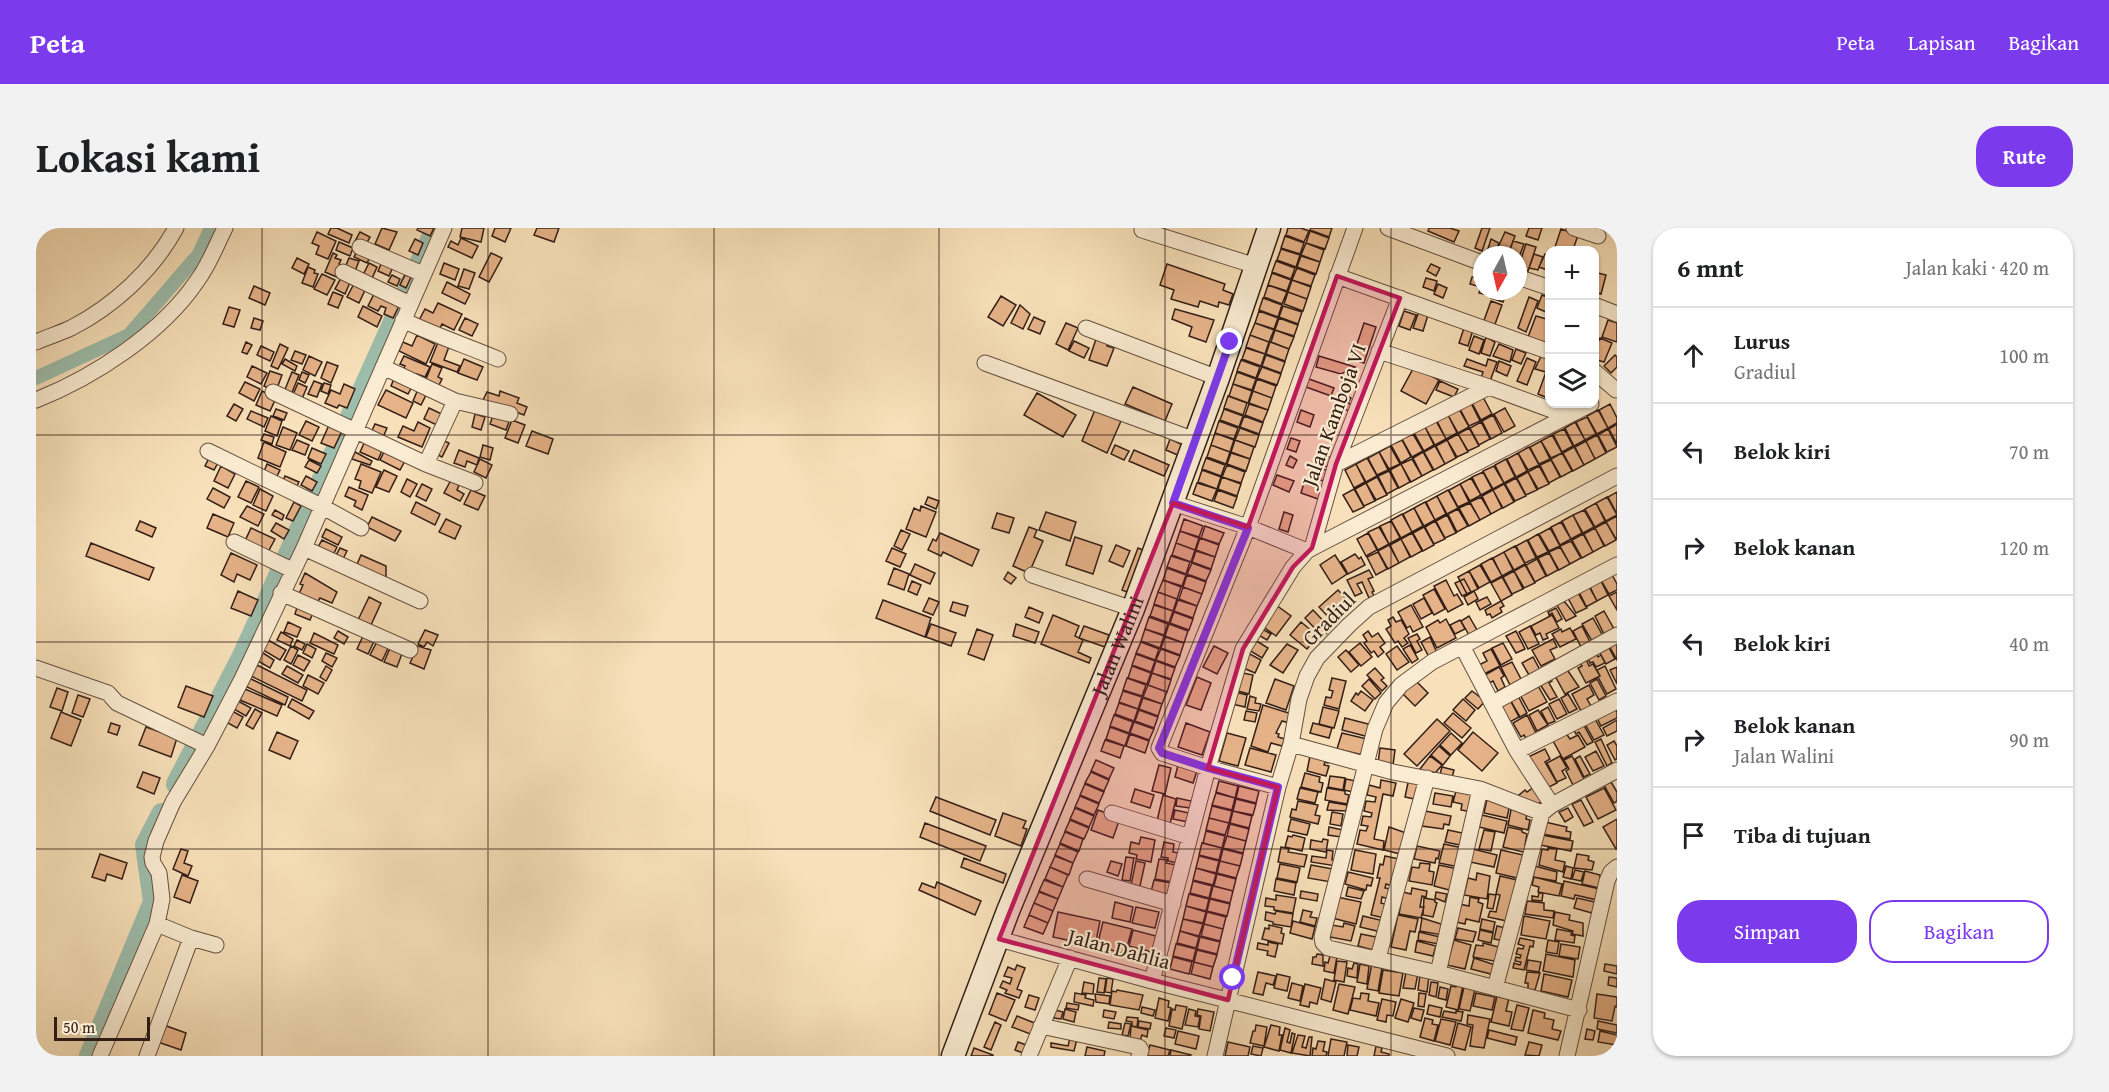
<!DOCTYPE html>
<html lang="id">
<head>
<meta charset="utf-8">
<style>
	body { margin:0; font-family:"Gentium Book Plus",serif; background:#f2f2f2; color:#202124 }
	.controls { position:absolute; right:18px; top:18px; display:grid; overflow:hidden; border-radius:12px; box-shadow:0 2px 4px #0004 }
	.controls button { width:54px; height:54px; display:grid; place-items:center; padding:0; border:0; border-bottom:2px solid #e0e0e0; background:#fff; color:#202124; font:30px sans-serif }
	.compass { position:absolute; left:1437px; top:18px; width:54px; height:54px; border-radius:50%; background:#fff; box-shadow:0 2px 4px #0004; rotate:188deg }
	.scale { position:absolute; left:18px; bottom:15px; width:96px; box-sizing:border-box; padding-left:6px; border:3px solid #341f17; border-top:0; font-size:16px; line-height:21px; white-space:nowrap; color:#341f17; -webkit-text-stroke:4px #faecd2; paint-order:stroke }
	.stop { position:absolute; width:18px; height:18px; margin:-14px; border:4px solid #7c3aed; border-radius:50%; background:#fff }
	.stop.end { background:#7c3aed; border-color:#fff; box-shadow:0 2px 6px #0008 }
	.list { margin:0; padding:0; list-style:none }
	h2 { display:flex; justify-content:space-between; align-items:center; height:78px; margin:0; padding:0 24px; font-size:26px }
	h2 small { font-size:20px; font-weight:400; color:#757577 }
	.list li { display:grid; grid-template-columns:39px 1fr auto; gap:18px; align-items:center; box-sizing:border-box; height:96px; padding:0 24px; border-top:2px solid #e0e0e0 }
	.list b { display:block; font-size:22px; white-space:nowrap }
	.list p { margin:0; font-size:20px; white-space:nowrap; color:#757577 }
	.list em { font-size:20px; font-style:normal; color:#757577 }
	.actions { display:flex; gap:12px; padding:18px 24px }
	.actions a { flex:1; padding:14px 0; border:2px solid #7c3aed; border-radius:24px; text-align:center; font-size:21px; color:#7c3aed }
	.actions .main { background:#7c3aed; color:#fff }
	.icon { flex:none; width:33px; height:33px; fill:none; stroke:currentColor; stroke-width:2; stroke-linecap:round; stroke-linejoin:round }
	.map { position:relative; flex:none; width:1581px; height:828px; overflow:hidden; border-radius:24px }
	header { display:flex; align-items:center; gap:36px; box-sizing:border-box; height:84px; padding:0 30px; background:#7c3aed; color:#fff }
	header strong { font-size:28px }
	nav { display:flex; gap:33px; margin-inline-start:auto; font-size:21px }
	.intro { display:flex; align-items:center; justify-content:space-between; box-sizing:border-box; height:144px; padding:0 36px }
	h1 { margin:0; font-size:42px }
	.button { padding:15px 27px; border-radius:24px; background:#7c3aed; color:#fff; font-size:21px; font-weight:700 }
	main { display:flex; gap:36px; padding:0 36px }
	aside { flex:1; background:#fff; border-radius:24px; box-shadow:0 2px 4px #0004 }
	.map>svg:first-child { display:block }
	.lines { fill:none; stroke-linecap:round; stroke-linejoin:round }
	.canal { stroke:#9dbead; stroke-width:14 }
	.river { stroke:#9dbead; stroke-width:22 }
	.building { fill:#e6b389; stroke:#341f17; stroke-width:1.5 }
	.street-casing { stroke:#655040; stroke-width:17 }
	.secondary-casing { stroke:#341f17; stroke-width:25 }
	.street { stroke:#faecd2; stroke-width:15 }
	.secondary { stroke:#faecd2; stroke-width:22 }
	.route { stroke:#7c3aed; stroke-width:8 }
	.marked { fill:#c2185b; fill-opacity:0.2; stroke:#c2185b; stroke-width:4.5; stroke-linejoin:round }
	.grid { fill:none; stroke:#341f17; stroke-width:1.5; stroke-opacity:0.55 }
	.labels { text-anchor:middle; stroke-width:4.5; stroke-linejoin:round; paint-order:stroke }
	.street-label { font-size:21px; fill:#341f17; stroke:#faecd2 }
</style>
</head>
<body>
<header>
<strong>Peta</strong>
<nav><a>Peta</a><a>Lapisan</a><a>Bagikan</a></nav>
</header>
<div class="intro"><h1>Lokasi kami</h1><a class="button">Rute</a></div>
<main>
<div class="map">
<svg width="1581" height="828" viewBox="0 0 1581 828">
	<rect width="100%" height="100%" fill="#f8e1ba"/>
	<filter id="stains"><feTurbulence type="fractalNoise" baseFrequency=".00333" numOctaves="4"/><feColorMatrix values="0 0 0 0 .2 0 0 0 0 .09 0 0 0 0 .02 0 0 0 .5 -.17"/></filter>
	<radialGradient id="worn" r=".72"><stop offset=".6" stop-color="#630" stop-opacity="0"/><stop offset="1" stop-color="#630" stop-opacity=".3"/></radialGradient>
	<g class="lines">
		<path class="canal" d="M0 150 93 107 163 26 175 0"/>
		<path class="river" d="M141 556 207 428 400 1
			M54 828 118 674 110 617 126 586"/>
	</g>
	<path class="building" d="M295 0H301L316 7 313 15 292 6Z
		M346 0 361 4 353 22 339 16Z
		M382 0H398L394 8 381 2Z
		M426 0H448L445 14 424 9Z
		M459 0H475L469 14 456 8Z
		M501 0H523L518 14 498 7Z
		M1252 0H1265L1273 3 1268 14 1250 7Z
		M1275 0H1296L1293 9 1274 2Z
		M1393 0H1414L1423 3 1418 14 1392 3Z
		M1446 0H1454L1446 23 1439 20Z
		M1493 0H1506L1502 12 1490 8Z
		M1525 1 1542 7 1537 22H1529L1519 19Z
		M1274 3 1293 10 1289 21 1270 15Z
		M281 4 300 13 292 31 280 26 283 18 276 15Z
		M324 4 334 9 328 20 318 15Z
		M1469 4 1479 8 1472 27 1459 26Z
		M1249 8 1268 15 1264 26 1245 20Z
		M425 10 442 18 436 30 412 19 415 13 422 17Z
		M379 11 387 15 382 27 373 23Z
		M1455 11 1463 15 1459 26 1451 24Z
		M1477 13 1488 16 1482 32V27H1472Z
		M303 14 317 20 314 28 300 22Z
		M1270 15 1288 22 1284 34 1265 27Z
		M1490 16 1500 19 1492 43 1482 40Z
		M1245 21 1264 27 1260 39 1241 32Z
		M321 23 334 29 331 35 318 29Z
		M297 25 301 27 299 30 305 32 303 36 308 39 303 50 289 44Z
		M455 25 466 30 453 54 443 49Z
		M1498 26 1507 29 1502 42 1493 40Z
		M1509 26 1514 28V43L1503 39Z
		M1265 28 1284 34 1280 46 1261 39Z
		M261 30 273 36 268 46 256 40Z
		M313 30 323 33 318 46 308 42Z
		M1240 33 1259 40 1255 51 1236 44Z
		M346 34 357 39 353 48 342 43Z
		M333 35 341 39 334 55 325 51Z
		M408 35 423 41 419 52 404 46Z
		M1131 36 1189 56 1187 62 1197 66 1193 77 1183 74 1182 79 1164 73 1162 79 1135 71 1138 62 1124 57Z
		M1395 36 1404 40 1400 48 1391 43Z
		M272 39 279 42 278 45 282 46 277 59 266 55Z
		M1261 40 1279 47 1275 58 1256 52Z
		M428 41 439 45 433 61 422 58Z
		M1558 44 1570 47 1565 66 1558 64Z
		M1236 45 1255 52 1251 63 1232 57Z
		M286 46 299 52 291 67 278 61Z
		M356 47 364 51 361 58 352 54Z
		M369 47 375 49 370 60 364 57Z
		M306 48 315 52 309 66 299 61Z
		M1436 49 1446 51V63H1454L1452 67 1443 65 1445 59 1434 56Z
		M1390 50 1401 53 1398 63 1387 59Z
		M1256 52 1275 59 1271 71 1252 64Z
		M319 54 330 60 323 75 311 69Z
		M411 54 434 66 429 76 406 65Z
		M1402 56 1411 60 1407 70 1398 66Z
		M1232 57 1251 64 1246 76 1228 69Z
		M218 58 234 65 229 77 213 70Z
		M1457 63H1471L1467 74 1455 70Z
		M297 64 307 68 302 80 292 76Z
		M339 64 364 76 357 90 348 86 350 80 345 78 342 83 332 78Z
		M1252 64 1271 71 1267 83 1248 76Z
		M1506 67 1514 70 1512 85 1501 80Z
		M965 68 980 77 967 98 952 89Z
		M1493 69 1502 73 1490 104 1482 100Z
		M1227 70 1246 77 1242 89 1223 82Z
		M1455 73 1466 77 1458 99 1447 95Z
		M402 75 426 86 418 102 406 96 401 106 381 96 389 81 397 85Z
		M984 77 994 86 987 101 975 95Z
		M327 78 346 88 341 99 322 89Z
		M1247 78 1266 84 1262 96 1243 89Z
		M193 79 204 82 198 99 187 96Z
		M1139 81 1178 92 1170 114 1153 108 1156 99 1136 91Z
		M1223 83 1242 90 1238 101 1219 95Z
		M1368 83 1380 87 1374 102 1363 98Z
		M1383 83 1392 87 1387 103 1377 100Z
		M1500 88 1514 92 1513 117 1492 109Z
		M998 89 1009 94 1004 106 992 101Z
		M218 90 227 93 224 102 215 100Z
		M429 90 442 96 436 108 423 102Z
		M1243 90 1262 97 1258 108 1239 102Z
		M1572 92 1581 95V114L1566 109Z
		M1030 95 1042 100 1032 122 1020 116Z
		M1219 95 1238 102 1233 114 1214 107Z
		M1328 95 1340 99 1328 135 1316 131Z
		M1428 100 1437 102 1432 118 1423 115Z
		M1239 102 1258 109 1253 121 1235 114Z
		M381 107 399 116 390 136 363 123 367 114 376 118Z
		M1214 107 1233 114 1229 126 1210 119Z
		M1061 108 1073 112 1071 118 1078 120 1071 138 1053 132Z
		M1438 108 1448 112 1443 126 1433 122Z
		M1450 109 1459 114 1454 128 1445 125Z
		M1564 110 1576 115 1568 134 1558 131V123Z
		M403 112 414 116 408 132 424 138 421 144 394 134Z
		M1038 113 1053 120 1048 130 1033 123Z
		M210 114 216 117 211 126 206 124Z
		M1234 114 1253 121 1249 133 1230 126Z
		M244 116 252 120 242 141 235 138Z
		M1463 116 1477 122 1474 134 1457 128Z
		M225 118 238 124 234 133 221 127Z
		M1210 120 1229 126 1225 138 1206 131Z
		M1480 121 1490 125 1485 136 1476 132Z
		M259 123 270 127 266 136 255 132Z
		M1506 126 1514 131 1510 144 1499 141Z
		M1230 127 1249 134 1245 145 1226 138Z
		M1579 127 1581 129V139L1575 145 1568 138Z
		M273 128 286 134 279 148 267 142Z
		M368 128 394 139 389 149 381 146 378 152 365 146 369 138 364 136Z
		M1283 128 1319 139 1305 146 1280 139Z
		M1491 130 1500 134 1491 157 1481 153Z
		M249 131 261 138 259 143 246 136Z
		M428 131 447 139 441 152 422 145Z
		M1431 131 1450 138 1452 131 1461 134 1453 156 1444 153 1447 144 1428 138Z
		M1205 132 1224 139 1220 150 1201 143Z
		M1463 133 1475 138 1471 148 1460 143Z
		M1514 133V171L1502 166Z
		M291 134 302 138 295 155 285 150Z
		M396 136 406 140 402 149 406 151 401 161 388 156Z
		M216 138 231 145 225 156 211 149Z
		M1226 139 1245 146 1241 157 1221 150Z
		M1378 139 1403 152 1390 176 1365 163Z
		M234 143 246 147 240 163 228 158Z
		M256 144 263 147 255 167 248 164Z
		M266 144 273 147 269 155 263 152Z
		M1201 144 1220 151 1216 162 1197 156Z
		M360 146 378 155 372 166 355 158Z
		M1221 151 1240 158 1236 170 1217 163Z
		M1273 151 1298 160 1295 168 1270 159Z
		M278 153 286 156 281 169 272 166Z
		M1404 153 1422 161 1418 169 1400 162Z
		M209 154 224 161 218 173 203 165Z
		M262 155 271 159 265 173 256 169Z
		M288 155 295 157 292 166 285 163Z
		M308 156 319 161 311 180 303 177 301 180 289 175 295 162 304 166Z
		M1197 156 1216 163 1212 175 1193 168Z
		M383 159 392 163 385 177 377 173Z
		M1097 159 1136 176 1129 193 1089 176Z
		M350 162 377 175 370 190 342 177Z
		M226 163 240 170 234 183 220 177Z
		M464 163 483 170 481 175 491 179 488 187 447 172 451 164 463 168Z
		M1217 163 1236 170 1232 182 1213 175Z
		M1001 165 1040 187 1027 209 988 187Z
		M1306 166 1315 170 1312 175 1318 177 1315 184 1301 178Z
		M1192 168 1211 175 1207 187 1188 180Z
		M1447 169 1456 186 1445 192 1436 175Z
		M1435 175 1444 193 1433 198 1424 181Z
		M198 176 207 181 200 193 191 188Z
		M1213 176 1232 182 1227 194 1209 187Z
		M1574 176 1581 190V195L1572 200 1563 182Z
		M393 180 410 188 405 199 388 191Z
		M1469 180 1479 198 1468 204 1458 186Z
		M240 181 251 185 248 192 237 188Z
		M1188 181 1207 188 1203 199 1184 192Z
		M1423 181 1433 199 1422 205 1412 187Z
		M1059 182 1085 193 1071 225 1046 213Z
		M1265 182 1278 187 1274 199 1261 194Z
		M1562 182 1572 200 1561 206 1551 188Z
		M215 183 232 190 228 199 211 191Z
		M458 185 474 191 470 202 454 196Z
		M439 186 449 189 445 202 436 199Z
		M1412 187 1421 205 1410 211 1401 193Z
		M1457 187 1466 205 1455 211 1446 193Z
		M235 188 246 193 241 208 229 203Z
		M1208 188 1227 195 1223 206 1204 199Z
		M1551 189 1560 206 1549 212 1540 194Z
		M476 192 489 197 482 215 469 210Z
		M270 193 283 199 276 213 263 207Z
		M1183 193 1202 200 1198 211 1179 205Z
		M1400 193 1410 211 1399 217 1389 199Z
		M382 194 394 200 386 219 362 209 367 198 378 203Z
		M1445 194 1454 211 1443 217 1434 200Z
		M1539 194 1549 212 1538 218 1529 200Z
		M339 196 351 200 346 212 334 207Z
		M1581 196V216L1573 201Z
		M293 197 306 203 298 220 285 215Z
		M247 199 261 205 254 222 240 217Z
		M1389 199 1398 217 1388 223 1378 205Z
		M1204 200 1223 207 1219 219 1199 212Z
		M1433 200 1443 218 1432 223 1422 206Z
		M1528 201 1537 218 1526 224 1517 206Z
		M1572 201 1581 219 1571 224 1562 207Z
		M496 203 517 211 512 226 490 218Z
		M1179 205 1198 212 1194 224 1175 217Z
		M228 206 238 209 236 216 225 212Z
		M1377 206 1387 223 1376 229 1366 211Z
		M1422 206 1432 224 1421 229 1411 212Z
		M1516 207 1526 225 1515 230 1505 213Z
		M1561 207 1570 225 1559 231 1550 213Z
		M1255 210 1264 213 1260 224 1251 221Z
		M330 211 348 218 342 232 324 224Z
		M404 211 413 215 406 229 398 225Z
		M1134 211 1149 218 1144 228 1130 222Z
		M261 212 273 217 269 227 256 222Z
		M1199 212 1218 219 1214 231 1195 224Z
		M1366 212 1375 229 1365 235 1355 217Z
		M1411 212 1420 230 1409 236 1400 218Z
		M1505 213 1514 231 1503 236 1494 219Z
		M1550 213 1559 231 1548 237 1539 219Z
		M228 214 250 224 244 239 222 230Z
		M447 217 457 220 454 232 444 229Z
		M1079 217 1093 223 1088 232 1075 226Z
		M1175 217 1194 224 1190 236 1171 229Z
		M1354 218 1364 236 1353 241 1343 224Z
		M1399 218 1409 236 1398 242 1388 224Z
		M1493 219 1503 237 1492 242 1482 225Z
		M1538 219 1548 237 1537 243 1527 225Z
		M276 220 290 226 285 236 272 230Z
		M350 220 370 231 364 242 344 232Z
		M423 222 443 230 441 237 431 233 429 239 418 235Z
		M1098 222 1133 237 1128 248 1093 233Z
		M319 224 336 233 334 237 316 231Z
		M1343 224 1352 242 1341 247 1332 230Z
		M1387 224 1397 242 1386 248 1377 230Z
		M1195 225 1214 231 1210 243 1191 236Z
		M1283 225 1298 231 1295 240 1280 235Z
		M1482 225 1491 243 1480 249 1471 231Z
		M1526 225 1536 243 1525 249 1515 231Z
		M174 228 183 233 178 242 169 238Z
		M1254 228 1261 232 1257 240 1250 237Z
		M1170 230 1189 237 1185 248 1166 241Z
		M1331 230 1341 248 1330 254 1320 236Z
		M444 231 456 237 450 250 438 244Z
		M1376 231 1386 248 1375 254 1365 236Z
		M1470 231 1479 249 1468 255 1459 237Z
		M273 232 285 238 281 245 269 239Z
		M1515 232 1524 249 1513 255 1504 237Z
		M231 236 244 242 239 252 227 246Z
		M325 236 345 244 336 265 323 260 325 253 319 251Z
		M1320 236 1329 254 1318 260 1309 242Z
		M1365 236 1374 254 1363 260 1354 242Z
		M1191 237 1209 244 1205 255 1186 249Z
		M185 238 199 246 192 260 178 253Z
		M1279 238 1295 244 1291 254 1275 249Z
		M1458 238 1468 255 1457 261 1447 243Z
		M1503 238 1513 256 1502 261 1492 244Z
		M348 242 361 248 353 264 340 259Z
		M1166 242 1185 249 1181 261 1162 254Z
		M1353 243 1362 260 1351 266 1342 248Z
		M1447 244 1456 261 1445 267 1436 249Z
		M1492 244 1501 262 1490 267 1481 250Z
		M1241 247 1258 253 1253 264 1237 257Z
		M249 248 263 254 259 262 246 255Z
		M270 248 281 254 276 263 265 257Z
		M1186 249 1205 256 1201 268 1182 261Z
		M1341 249 1351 267 1340 272 1330 255Z
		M1435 250 1445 267 1434 273 1424 256Z
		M1480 250 1490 268 1479 273 1469 256Z
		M371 251 381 256 374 269 365 264Z
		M415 252 423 257 421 262 428 266 424 273 408 265Z
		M210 253 223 259 215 275 202 269Z
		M1161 255 1181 261 1176 273 1157 266Z
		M1268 255 1288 262 1285 272 1265 265Z
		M1330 255 1339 273 1328 278 1319 261Z
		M386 256 396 261 390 273 380 268Z
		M1424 256 1433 274 1422 279 1413 262Z
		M1468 256 1478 274 1467 280 1457 262Z
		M313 259 332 267 326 282 318 278 320 273 309 268Z
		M177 260 194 269 188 280 171 271Z
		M224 261 237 268 230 283 217 277Z
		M1318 261 1328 279 1317 284 1307 267Z
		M435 262 449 268 442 282 428 276Z
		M1182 262 1201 269 1197 280 1178 273Z
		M1412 262 1422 280 1411 286 1401 268Z
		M1457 262 1466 280 1455 286 1446 268Z
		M1581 264V286L1572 269Z
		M1401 268 1410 286 1399 292 1390 274Z
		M892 269 903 273 900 281 889 276Z
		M1445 269 1455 286 1444 292 1434 274Z
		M1571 269 1581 287 1570 293 1560 275Z
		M258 274 265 278 257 293 250 290Z
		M380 274 404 286 399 297 375 285Z
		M1389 274 1399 292 1388 298 1378 280Z
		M1434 275 1444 292 1433 298 1423 280Z
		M1560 275 1569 293 1559 299 1549 281Z
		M211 278 228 286 222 298 204 289Z
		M885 278 900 284 890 309 870 301 878 280 884 283Z
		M1378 280 1387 298 1376 304 1367 286Z
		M1422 281 1432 298 1421 304 1412 286Z
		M239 282 248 287 246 292 236 287Z
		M1548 282 1558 299 1547 305 1537 287Z
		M1010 284 1040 294 1034 313 1003 302Z
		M1248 284 1257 287 1252 304 1243 301Z
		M961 285 978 290 973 305 956 300Z
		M177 286 198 295 192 309 171 300Z
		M1366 286 1376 304 1365 310 1355 292Z
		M1411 287 1420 305 1409 310 1400 293Z
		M1537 287 1546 305 1535 311 1526 293Z
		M1581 288V311H1580L1570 294Z
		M336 289 365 303 359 313 331 299Z
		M410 291 425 298 419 311 403 304Z
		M1148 291 1167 298 1163 309 1144 303Z
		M104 293 120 300 116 309 100 302Z
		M1355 293 1364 310 1353 316 1344 298Z
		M1399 293 1409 311 1398 316 1389 299Z
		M1525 294 1535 311 1524 317 1515 299Z
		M1570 294 1580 312 1569 318 1559 300Z
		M240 295 253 302 248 311 235 303Z
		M1169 298 1188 305 1183 316 1165 310Z
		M993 299 1001 302 998 309 1007 313 993 345 977 338Z
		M1343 299 1353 316 1342 322 1332 304Z
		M1388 299 1398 317 1387 323 1377 305Z
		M215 300 239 311 232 324 209 313Z
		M1514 300 1524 318 1513 323 1503 306Z
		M1559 300 1568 318 1557 324 1548 306Z
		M290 301 306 309 302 317 286 309Z
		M865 302 874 306 866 322 858 318Z
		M1144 303 1163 310 1159 322 1140 315Z
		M904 305 943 322 936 338 907 324 905 328 892 322 897 311 900 313Z
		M1332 305 1341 322 1330 328 1321 311Z
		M1376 305 1386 323 1375 329 1365 311Z
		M1502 306 1512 324 1501 329 1492 312Z
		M1547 306 1557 324 1546 330 1536 312Z
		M1039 309 1066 318 1057 346 1030 337Z
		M1164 310 1183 317 1179 329 1160 322Z
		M1365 311 1374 329 1363 335 1354 317Z
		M286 312 301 319 296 329 281 321Z
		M1491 312 1500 330 1489 335 1480 318Z
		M1535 313 1545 330 1534 336 1524 318Z
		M55 315 118 340 113 352 50 328Z
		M1140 315 1159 322 1155 334 1136 327Z
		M1080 317 1094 323 1087 339 1073 333Z
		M1353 317 1363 335 1352 341 1342 323Z
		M1479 318 1489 336 1478 342 1468 324Z
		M1524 319 1534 336 1523 342 1513 324Z
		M304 320 311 323 306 333 299 329Z
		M856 320 870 326 864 339 850 333Z
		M1102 320 1109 323 1094 365 1086 362Z
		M1160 323 1179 329 1175 341 1156 334Z
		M1342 324 1351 341 1340 347 1331 329Z
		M1468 324 1477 342 1466 348 1457 330Z
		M195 325 221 337 214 352 201 346 198 354 185 347Z
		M1513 325 1522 342 1511 348 1502 330Z
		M1319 326 1323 331 1325 329 1329 337 1312 346 1305 334Z
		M325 327 350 338V354L319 341Z
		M1299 327 1311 346 1296 356 1284 337Z
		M1135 328 1154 334 1150 346 1131 339Z
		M1456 330 1466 348 1455 354 1445 336Z
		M1501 331 1510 348 1499 354 1490 337Z
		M1156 335 1175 342 1170 353 1151 346Z
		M879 336 899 345 894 356 874 347Z
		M1444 337 1454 354 1443 360 1433 343Z
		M1489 337 1499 355 1488 360 1478 343Z
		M858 340 873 346 868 362 852 356Z
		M1131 340 1150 347 1146 358 1127 352Z
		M1333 342 1337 349 1332 351 1338 363 1336 364 1338 368 1333 370 1326 354 1321 356 1326 365 1319 368 1311 352Z
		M1433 343 1442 361 1431 366 1422 349Z
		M1478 343 1487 361 1476 366 1467 349Z
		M1574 343 1581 356V362L1573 366 1563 349Z
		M972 344 980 350 975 356 968 351Z
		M269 345 301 364 296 375 284 370 280 376 262 368 267 357 264 356Z
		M1151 347 1170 354 1166 366 1147 359Z
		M1466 349 1476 367 1465 373 1455 355Z
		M1563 349 1572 367 1561 373 1552 355Z
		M1428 351 1435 364 1426 368 1419 355Z
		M1127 352 1145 359 1141 371 1122 364Z
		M1410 352 1418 368 1421 366 1427 376 1412 384 1398 358Z
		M876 353 885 357 881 367 872 363Z
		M1551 355 1561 373 1550 379 1540 361Z
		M1147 359 1166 366 1161 378 1143 371Z
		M1398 361 1409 381 1398 387 1387 367Z
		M1302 362 1310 371 1307 373 1312 378 1296 393 1283 379Z
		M202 363 222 372 215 388 195 380Z
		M1438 363 1442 371 1432 377 1428 369Z
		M1122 364 1141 371 1137 383 1118 376Z
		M1543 364 1551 380 1540 385 1532 370Z
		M1581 364V382L1573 368Z
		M333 369 345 375 335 397 322 392Z
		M1451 369 1455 376 1444 382 1440 374Z
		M893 370 903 374 897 387 887 383Z
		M1388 370 1396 385 1385 391 1377 376Z
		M847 372 895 390 889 409 840 390Z
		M1142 372 1161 378 1157 390 1138 383Z
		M1465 373 1468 378 1464 380 1466 384 1456 390 1454 386 1451 387 1449 382Z
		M1528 373 1540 388 1530 393 1521 377Z
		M917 374 932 378 929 388 914 383Z
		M262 376 278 382 274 392 259 386Z
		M1118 377 1137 383 1133 395 1114 388Z
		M1240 377 1255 388 1240 408 1225 397Z
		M1375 377 1387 399 1377 404 1374 398 1371 400 1362 384Z
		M993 379 1007 385 1003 395 989 389Z
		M1520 380 1526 391 1521 394 1516 385 1513 387 1512 384Z
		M1277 382 1295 401 1287 409 1269 390Z
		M1568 383 1578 401 1568 406 1559 388Z
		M1138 384 1157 391 1153 402 1134 395Z
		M1017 387 1043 398 1039 408 1047 412 1042 424 1055 430 1053 435 1005 416Z
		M1516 387 1523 400 1510 406 1512 410 1507 412 1504 405 1500 407 1495 398Z
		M1433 388 1441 402 1433 407 1425 393Z
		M1113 389 1132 396 1128 407 1109 401Z
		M1357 389 1360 394 1365 392 1373 406 1368 410 1372 415 1366 419 1362 413 1359 415 1350 401 1355 398 1352 392Z
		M1557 390 1567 408 1556 413 1546 396Z
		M1410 391 1420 410 1401 420 1390 399 1402 392 1404 395Z
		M1424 392 1429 401 1419 406 1414 397Z
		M252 394 265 400 261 409 248 404Z
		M1265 394 1282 408 1271 421 1254 407Z
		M895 396 920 405 915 418 890 409Z
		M980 396 1003 404 999 415 977 408Z
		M1133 396 1152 403 1148 415 1129 408Z
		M1048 398 1073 407 1069 419 1043 410Z
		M1494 398 1503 416 1492 421 1483 404Z
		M1546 398 1554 414 1545 419 1537 403Z
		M1223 399 1235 406 1231 412 1219 405Z
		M1534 400 1540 411 1524 419 1516 406 1525 401 1526 404Z
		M941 401 957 407 948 432 932 426Z
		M1109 401 1128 408 1124 420 1105 413Z
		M389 402 402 407 397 418 391 414 388 419 382 416Z
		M302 403 312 409 308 416 298 410Z
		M1332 403 1336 409 1342 405 1349 415 1344 419 1348 424 1342 429 1338 423 1335 425 1328 415 1331 413 1327 407Z
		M1480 403 1489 421 1480 425 1470 408Z
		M245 404 257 411 254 418 241 412Z
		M329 404 340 409 332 426 321 421Z
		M278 405 302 417 298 426 274 415Z
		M1381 406 1384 411 1381 413 1386 422 1380 425 1372 410Z
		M1129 409 1148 415 1144 427 1125 420Z
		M1394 409 1401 425 1393 429 1385 414Z
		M343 410 354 416 346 433 334 427Z
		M1517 411 1521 419 1514 422 1519 431 1505 438 1496 422Z
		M1581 411V432L1572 416Z
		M232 412 250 422 244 432 227 422Z
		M261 412 269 416 266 422 258 418Z
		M1219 412 1232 420 1226 430 1213 422Z
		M1105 414 1123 421 1119 432 1100 425Z
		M1324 415 1336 429 1325 438 1313 424Z
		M1467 415 1476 431 1465 437 1456 420Z
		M271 416 280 421 276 430 267 425Z
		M1251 416 1262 422 1247 445 1234 437Z
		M1374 417 1382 431 1376 435 1367 421Z
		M255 418 262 422 255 436 248 432Z
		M355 418 367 423 361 439 348 434Z
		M382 418 395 422 388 441 374 435Z
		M1178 418 1192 425 1181 446 1167 439Z
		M1361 418 1373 434 1361 442 1350 426Z
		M1572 418 1579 431 1570 436 1563 423Z
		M1125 421 1144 428 1139 439 1120 432Z
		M1455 421 1464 438 1446 447 1441 438 1451 433 1447 425Z
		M1310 422 1323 437 1315 444 1302 429Z
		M1559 423 1562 429 1565 427 1569 435 1560 439 1557 434 1554 435 1551 428Z
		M227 425 238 432 234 440 222 433Z
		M290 425 301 430 296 439 286 433Z
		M1212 425 1225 432 1219 445 1205 439Z
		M1100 426 1119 433 1115 444 1096 437Z
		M262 427 274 433 268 443 257 437Z
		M1497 429 1504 442 1493 447 1486 435Z
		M1550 431 1553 438 1557 436 1564 448 1550 455 1542 440 1546 438 1544 435Z
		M1120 433 1139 440 1135 451 1116 445Z
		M1476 434 1485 451 1474 457 1465 439Z
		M221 437 271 462 266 473 215 448Z
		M251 438 267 447 262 455 246 446Z
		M290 438 296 442 290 453 284 449Z
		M1096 438 1115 445 1111 456 1092 450Z
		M1569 438 1580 461 1571 466 1562 449 1564 448 1561 442Z
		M1463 439 1468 448 1465 450 1469 459 1462 463 1457 453 1453 455 1449 447Z
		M1581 439V456L1574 442Z
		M1339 440 1348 450 1345 452 1351 458 1346 463 1331 447Z
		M1530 440 1543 459 1529 466 1518 446Z
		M1116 445 1135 452 1131 464 1112 457Z
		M1207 445 1217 447 1213 466 1202 463Z
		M272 447 288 455 282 466 267 458Z
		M1513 448 1516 453 1513 455 1521 469 1514 472 1502 453Z
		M1161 449 1175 455 1165 482 1150 477Z
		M213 450 252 469 249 477 209 458Z
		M1091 450 1110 457 1106 468 1087 462Z
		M1296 450 1310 453 1303 481 1288 477 1290 469 1295 470 1297 463 1293 462Z
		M1239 451 1258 458 1250 482 1230 475Z
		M1333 451 1345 465 1339 471 1326 458Z
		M1561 451 1570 468 1563 472 1554 455Z
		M1379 452 1392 465 1379 478 1366 465Z
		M1501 456 1511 474 1493 483 1483 465Z
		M1112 457 1131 464 1126 476 1107 469Z
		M1553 457 1558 467 1551 471 1555 478 1545 483 1536 466Z
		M150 458 177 468 168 489 142 479Z
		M21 460 32 464 26 483 14 479Z
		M209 461 246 477 241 488 204 472Z
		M1087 463 1106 469 1102 481 1083 474Z
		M1325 463 1337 472 1329 483 1315 473 1320 465 1322 467Z
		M1436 463 1449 473 1442 481 1429 470Z
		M1199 464 1211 467 1209 479 1196 476Z
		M1481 466 1491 485 1484 489 1473 470Z
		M1532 466 1541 481 1533 485 1525 470Z
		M42 467 54 471 47 489 36 485Z
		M1214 468 1220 470 1219 475 1225 476 1223 483 1211 481Z
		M1107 470 1126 476 1122 488 1103 481Z
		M256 471 278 483 273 491 252 479Z
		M1427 471 1439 482 1430 493 1417 482Z
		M1523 471 1531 486 1521 491 1513 476Z
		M1474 472 1483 489 1472 495 1463 477Z
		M202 473 215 480 210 488 198 481Z
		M1083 475 1102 481 1098 493 1079 486Z
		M1227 477 1256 486 1253 495 1246 493 1240 505 1243 506 1242 509 1249 511 1246 518 1235 515 1232 524 1215 518Z
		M1287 479 1303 483 1298 500 1283 496Z
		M1512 479 1519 493 1512 496 1505 483Z
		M1578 479 1581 484V490L1565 498 1561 490Z
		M219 481 226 485 217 501 210 497Z
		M1103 482 1122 489 1118 500 1099 493Z
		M1502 482 1512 497 1501 503 1493 487Z
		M196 483 207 489 201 500 190 494Z
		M1210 483 1221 485 1219 494 1208 492Z
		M25 484 45 492 35 518 15 510Z
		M1417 485 1435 500 1426 510 1408 495Z
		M1078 487 1097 494 1093 505 1074 498Z
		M1491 487 1501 507 1491 512 1488 507 1485 509 1477 495Z
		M1309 490 1336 497 1333 509 1306 502Z
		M1401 491 1414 503 1381 538 1368 526Z
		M1559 491 1568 507 1558 512 1549 496Z
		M1581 492V503L1571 508 1567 500Z
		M1098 494 1118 501 1113 512 1094 505Z
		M75 495 84 498 81 507 72 504Z
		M1150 495 1174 504 1166 527 1142 519Z
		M1277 495 1296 500 1293 510 1274 505Z
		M1547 496 1557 514 1551 517 1543 504 1540 506 1537 501Z
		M110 499 141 510 135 529 103 517Z
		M1074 499 1093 506 1089 518 1070 511Z
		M241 504 262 513 254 531 233 522Z
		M1437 504 1462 525 1446 543 1422 522Z
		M1529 504 1534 511 1542 507 1549 519 1527 531 1516 511Z
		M1191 505 1210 510 1202 538 1183 533Z
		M1306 505 1331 511 1327 527 1301 521Z
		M1415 505 1426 515 1415 527 1404 517Z
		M1094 506 1113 513 1109 525 1090 518Z
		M1565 511 1576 535 1571 538 1559 514Z
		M1069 512 1088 518 1084 530 1065 523Z
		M1578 513 1581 518V531L1579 532 1571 517Z
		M1403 518 1414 528 1407 537 1395 527Z
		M1214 520 1240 527 1235 544 1209 537Z
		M1344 520 1359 522 1357 537 1342 535Z
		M1509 521 1514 531 1509 534 1521 555 1509 561 1492 529Z
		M1275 523 1294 528 1292 535 1289 534 1288 537 1293 538 1290 548 1271 543Z
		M1560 523 1568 538 1557 543 1549 529Z
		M1394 528 1406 537 1395 550 1384 541Z
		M1524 528 1531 540 1526 543 1530 550 1521 554 1511 535Z
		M1536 528 1548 551 1537 557 1530 543 1533 541 1528 532Z
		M1544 528 1554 546 1548 549 1539 531Z
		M1060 532 1078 540 1073 551 1055 543Z
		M1123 537 1135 540 1129 566 1116 563Z
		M1142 537 1161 543 1157 555 1139 549Z
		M1406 539 1418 542 1415 553 1403 550Z
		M107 544 124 550 118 566 101 559Z
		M1055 544 1073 552 1068 563 1049 555Z
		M1269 545 1284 549 1283 554 1287 555 1285 564 1265 559Z
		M1294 548 1309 550 1307 562 1292 559Z
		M1373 550 1387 553 1383 572 1369 569Z
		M1310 551 1320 553 1317 564 1308 562Z
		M1345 552 1360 555 1357 568 1347 566 1338 611 1348 613 1347 622 1321 616 1324 602 1330 603 1332 598 1325 597 1327 588 1335 589 1336 585 1328 583 1330 573 1339 574 1340 569 1331 567 1333 557 1344 560Z
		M1183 553 1202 558 1199 570 1180 564Z
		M1575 554 1581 564V573L1578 575 1568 557Z
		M1049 556 1068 564 1063 575 1044 567Z
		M1203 558 1223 563 1220 575 1200 570Z
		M1498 559 1508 571 1499 579 1482 568 1489 562 1491 564Z
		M1264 560 1282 564 1279 575 1261 571Z
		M1291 560 1309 563V566L1313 567 1311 576 1289 572Z
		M1568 560 1580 582 1562 591 1550 569Z
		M1099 561 1118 567 1114 580 1095 574Z
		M1420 563 1436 566V584L1425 582 1426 576 1417 574Z
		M1180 565 1199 570 1196 582 1176 577Z
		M1399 565 1417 568 1415 579 1397 576Z
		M1127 567 1140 571 1134 596 1121 593Z
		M1044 568 1063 576 1058 587 1039 579Z
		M900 569 960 592 954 607 894 583Z
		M1141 570 1155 573 1154 580 1140 578Z
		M1200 571 1220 576 1217 587 1197 583Z
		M1451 571 1474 576 1471 590 1448 585Z
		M1545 572 1557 594 1548 598 1536 576Z
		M1262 573 1282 577 1279 587 1284 588 1282 596 1254 589 1256 581 1260 582Z
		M1293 574 1311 577 1310 583 1291 582Z
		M1476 577 1492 581 1490 591 1494 592 1492 602 1472 597Z
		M1176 578 1196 583 1193 595 1173 590Z
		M1039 580 1058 588 1053 599 1034 591Z
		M1532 580 1537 589 1529 594 1523 584Z
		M1062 582 1084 590 1077 610 1055 602Z
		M1139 582 1153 585 1152 594 1137 591Z
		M1197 583 1216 588 1213 600 1194 595Z
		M1389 583 1415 588 1413 597 1408 596 1407 601 1386 598Z
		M1296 584 1307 586 1305 598 1294 596Z
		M967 585 990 593 987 600 991 601 985 618 959 608Z
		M1446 587 1471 593 1468 605 1443 599Z
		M1173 590 1193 595 1189 607 1170 602Z
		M1255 591 1274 596 1271 607 1252 603Z
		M1581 591V621H1580L1567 599Z
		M1034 592 1053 600 1048 611 1029 603Z
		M1509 594 1531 599 1530 603 1535 604 1534 611 1506 606Z
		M889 595 950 618 944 633 884 609Z
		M1194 596 1213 601 1210 613 1191 608Z
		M1293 599 1307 602 1305 609 1292 607Z
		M1353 599 1373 606 1368 627 1348 622Z
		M1472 599 1486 602V604L1491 606 1489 617H1493L1491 625 1467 619Z
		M1412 602 1431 606 1429 618 1409 614Z
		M1448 602 1459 604 1455 623 1443 621Z
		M1170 603 1189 608 1186 620 1167 615Z
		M1029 604 1047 611 1043 623 1024 615Z
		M1257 607 1269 610 1266 623 1249 619 1252 608 1256 609Z
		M1506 607 1537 613 1535 623 1504 617Z
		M1191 608 1210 613 1207 625 1187 620Z
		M1105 609 1119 612 1115 634 1100 631 1101 627 1093 625 1095 614 1103 616Z
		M1287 611 1292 612 1290 624 1274 621 1275 612 1286 614Z
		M1128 614 1138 616 1137 624 1143 625 1141 635 1132 633V630L1125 629Z
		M1166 615 1186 620 1183 632 1163 627Z
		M1024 616 1042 624 1037 635 1019 627Z
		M1408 616 1427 620 1423 639 1403 635Z
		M1381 618 1404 623 1402 631 1400 630 1399 635 1378 631Z
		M1245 619 1253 621 1252 624 1271 627 1268 639 1242 634Z
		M1512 620 1521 621 1519 632 1529 634 1527 644 1503 637 1506 621 1512 622Z
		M145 621 152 623 148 635 156 638 152 648 137 641Z
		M1187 621 1207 626 1204 638 1184 633Z
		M1437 621 1461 627 1458 639 1434 634Z
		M1291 622 1297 623 1296 632 1301 633 1300 638 1275 634 1276 628 1290 630Z
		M1319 622 1340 626 1337 646 1315 642Z
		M1465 622 1487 627 1481 650 1460 645Z
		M64 626 91 635 86 651 71 646 69 653 56 649Z
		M1541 626 1553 628 1552 632 1558 634 1556 642 1538 640Z
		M1019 628 1037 635 1033 647 1014 639Z
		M1163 628 1183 633 1180 645 1160 640Z
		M1349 628 1363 631 1356 658 1350 656 1349 660 1355 661 1353 671 1346 669 1345 675 1352 677 1349 690 1335 687 1344 650H1341L1344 636 1347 637Z
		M1090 629 1098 630 1094 653 1086 652Z
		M928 630 970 646 967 655 925 639Z
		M1123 631 1131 632 1130 635 1140 637 1136 654 1119 651Z
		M1075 633 1086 636 1082 648 1071 644Z
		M1100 633 1109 635 1104 658 1095 657Z
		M1184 633 1204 638 1200 650 1181 645Z
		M1384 635 1394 636 1393 643 1398 644 1396 657 1373 653 1376 639 1383 640Z
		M1244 636 1264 640 1261 654 1241 650Z
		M1275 637 1297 641 1295 654 1272 650Z
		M1403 637 1422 641 1417 663 1398 658Z
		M1499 638 1521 644 1520 653 1497 649Z
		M1530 638 1537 640 1535 651 1527 649Z
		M1014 639 1032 647 1027 659 1009 651Z
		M1160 640 1180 646 1177 657 1157 652Z
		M1539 642 1548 644 1545 653 1536 651Z
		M1549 643 1564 647 1563 660 1546 656Z
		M1312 644 1337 650 1335 658 1331 657 1330 662 1309 656Z
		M1441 645 1454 648 1451 671 1428 667 1432 650 1440 652Z
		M1181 646 1200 651 1197 663 1178 658Z
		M146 647 162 653 154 675 138 669Z
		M1464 648 1481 652 1471 693 1452 689 1454 683 1460 684 1464 667 1460 666Z
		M1498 649 1526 656 1523 668 1502 664 1503 659 1496 657Z
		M1240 651 1260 655 1258 667 1238 663Z
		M1008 652 1027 659 1022 671 1003 663Z
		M1118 652 1136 655 1133 667 1115 664Z
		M1157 653 1176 658 1173 670 1154 665Z
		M1528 653 1564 661 1561 672 1539 667 1538 671 1525 668Z
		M901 654 945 673 939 687 883 662 886 655 899 660Z
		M1177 658 1197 663 1194 675 1174 670Z
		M1312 659 1328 663 1325 671 1310 668Z
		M1376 660 1391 663 1390 669 1386 668 1384 679H1388L1385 690 1363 686 1367 664 1375 666Z
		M1265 663 1282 666 1281 673 1264 670Z
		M1003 664 1022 671 1017 683 998 675Z
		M1400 664 1411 666 1409 674 1399 670Z
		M1503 665H1507L1506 673 1496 672V668L1502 669Z
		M1153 666 1173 671 1170 683 1150 678Z
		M1453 666 1460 667 1457 681 1451 680Z
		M1240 667 1260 670 1257 685 1238 682V679L1229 678 1230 670 1240 672Z
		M1301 669 1325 674 1320 696 1296 690Z
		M1434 669 1443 671 1442 674 1447 676 1443 694 1430 691 1429 696 1420 694 1423 676 1433 678Z
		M1388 670 1399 672V674L1401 675 1397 689 1387 687Z
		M1541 670 1559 674 1556 685 1538 680Z
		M1174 671 1194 676 1191 688 1171 683Z
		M1491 673 1508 675V682L1518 683 1517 690 1489 686Z
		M1079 674 1097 679 1094 694 1076 690Z
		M998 675 1017 683 1012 695 993 687Z
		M1150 678 1170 684 1167 695 1147 691Z
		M1100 679 1123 684 1119 700 1096 695Z
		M1267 682 1276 684 1274 689 1281 690 1279 698 1264 694Z
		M1240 683 1257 686 1255 699 1237 696V694L1229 692 1230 684 1239 686Z
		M1022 684 1064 693 1059 718 1017 709Z
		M1171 684 1190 689 1187 701 1168 696Z
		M1519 684 1534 687 1533 692 1547 695V708L1536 706 1537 703 1517 697Z
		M993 687 1012 695 1007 706 988 699Z
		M1362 687 1382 691 1379 704 1374 703 1370 722 1355 719Z
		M1327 688 1348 693 1345 704 1324 699Z
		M1488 688 1514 693 1510 711 1485 707Z
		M1386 690 1408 697 1406 707 1384 703Z
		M1147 691 1167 696 1163 708 1144 703Z
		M1446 691 1459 694 1457 704 1444 701Z
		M1257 693 1279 699 1276 711 1254 705Z
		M1067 694 1096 701 1089 726 1061 718Z
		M1308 695 1319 698 1315 713 1294 709 1296 697 1307 699Z
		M1168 696 1187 701 1184 713 1165 708Z
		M1233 697 1246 700 1245 705 1248 706 1246 716 1226 711 1229 700 1233 701Z
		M1461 698 1470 700 1468 713 1458 711Z
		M1422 700 1440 704 1437 714 1419 711Z
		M1521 701 1536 704 1535 707 1539 708 1538 715 1519 712Z
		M1097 702 1120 708 1116 724 1093 718Z
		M1444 702 1457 705 1455 715 1442 712Z
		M1144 703 1163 709 1160 720 1141 715Z
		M1383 704 1404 709 1402 716 1382 712Z
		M1325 706 1345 710 1341 723 1322 718Z
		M1164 709 1184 714 1181 726 1161 721Z
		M1484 710 1498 713 1497 719 1494 718 1488 742 1477 740 1478 735 1484 737 1485 734 1479 733 1480 729 1484 730 1485 727 1480 726 1482 720 1487 721 1488 718 1482 716Z
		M1418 712 1435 717 1429 741 1411 737Z
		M1512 712 1523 714 1521 726 1510 724Z
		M1381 713 1400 718 1397 728 1379 724Z
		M1232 714 1242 716 1239 729 1231 727 1232 723 1221 721 1222 715 1232 717Z
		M1447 715 1467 720 1463 734 1437 729 1440 717 1447 718Z
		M1140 716 1160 721 1157 733 1137 728Z
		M1525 716 1544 719 1542 731 1523 728Z
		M1161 722 1181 727 1177 739 1158 734Z
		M1281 726 1287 727V738L1276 736 1277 729H1280Z
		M1510 726 1539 732 1537 749 1507 743Z
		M1294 728 1301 729 1298 745 1288 743 1289 734 1292 735Z
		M1137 729 1156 734 1153 746 1134 741Z
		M1438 730 1462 738 1459 747 1435 741Z
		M1492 732 1505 734 1503 744 1490 742Z
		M1301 733 1311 734 1308 754 1298 752Z
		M1158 734 1177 739 1174 751 1155 746Z
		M1318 735 1322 736 1321 750 1311 748 1312 740 1316 741Z
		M1336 735 1340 736 1339 739 1346 740 1342 763 1331 761Z
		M1324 736 1333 738 1331 756 1321 754Z
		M1569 736 1581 738V746L1568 743Z
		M981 737 989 740 981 761 986 763 983 770 969 765 971 762 964 759 967 753 974 756 976 750 968 748 972 739 979 742Z
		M1347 742 1367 745 1363 768 1343 765Z
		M1222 744 1240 748 1237 757 1230 755 1227 767 1217 765Z
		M1370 744 1382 745 1379 761 1367 760Z
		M1491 744 1504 745 1499 762 1492 761V755H1489Z
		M1241 746 1254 749 1251 763 1238 760Z
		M1508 746 1536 752 1532 769 1505 763Z
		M1384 747 1393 748 1391 764 1382 762Z
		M1573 749 1581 750V759L1572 757Z
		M1063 750 1070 751 1068 765 1061 764Z
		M1071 750 1077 751 1075 765 1069 764Z
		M1289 751 1300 754 1295 774 1285 771Z
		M1048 754 1058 756 1057 766 1046 765Z
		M1395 754 1402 755 1400 769 1393 767Z
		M1256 755 1267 758 1264 773 1252 770Z
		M1269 756 1285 760 1281 776 1274 774 1273 779 1264 777Z
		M1303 756 1319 759 1312 786 1297 782Z
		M1421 756 1427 757 1422 782 1410 779 1415 758 1420 759Z
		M1404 759 1412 761 1410 772 1402 770Z
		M1428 759 1439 761 1434 783 1423 781Z
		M1081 762 1107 767 1103 782 1074 777 1076 763 1080 764Z
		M961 765 979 772 970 793 953 786Z
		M1039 765 1050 767 1049 770 1058 772 1057 778 1038 774Z
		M1325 765 1333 766 1332 773 1343 775 1340 788 1314 782 1317 770 1324 771Z
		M1383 765 1390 766 1388 779 1382 778Z
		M1440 765 1459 769 1456 782 1437 778Z
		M1059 766 1074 768 1073 776 1060 774Z
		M1561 766 1581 769V779L1579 778 1576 793 1558 790Z
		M993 767 1003 770 999 782 989 779Z
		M1461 768 1473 770 1470 783 1476 784 1473 798 1455 794Z
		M1123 770 1133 773 1132 779 1135 780 1132 793 1119 790Z
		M1346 771 1360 774 1357 788 1351 787 1350 794 1341 792Z
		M1365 771 1378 775 1372 794 1359 790Z
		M1031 775 1043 777 1042 782 1030 780Z
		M1140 777 1151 779 1146 801 1133 798 1136 781 1139 782Z
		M1393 777 1406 780 1404 789 1391 786Z
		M1481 777 1493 780 1487 803 1475 801Z
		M1106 779 1119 782 1117 788 1105 785Z
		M1378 780 1388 782 1385 793 1375 790Z
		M1029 781 1040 784 1038 794 1027 791Z
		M1153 781 1160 783 1159 788 1164 789 1162 799 1149 797Z
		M1162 781 1178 784 1174 803 1163 801 1165 788 1161 787Z
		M1019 782 1027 784 1025 791 1018 790Z
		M1068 782 1080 784 1078 791 1067 789Z
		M1497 782 1509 785 1508 790 1518 792 1516 801 1525 803 1522 812 1492 805Z
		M1408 783 1420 785V783L1427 784 1425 793 1406 789Z
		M1432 787 1454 791 1448 820 1434 818 1437 797 1431 796Z
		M981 788 1001 796 997 807 976 799Z
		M1091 789 1102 790 1101 799 1096 798V794L1090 793Z
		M1389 790 1397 792 1396 796 1402 797 1398 813 1384 809Z
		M1405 791 1420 794 1414 817 1399 813Z
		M1103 793 1115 795 1114 801 1102 799Z
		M1562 793 1581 797V805L1561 801Z
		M959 794 965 797 955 822 948 819Z
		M1073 794 1085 796V801L1072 800Z
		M1089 795 1095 796 1092 808 1086 807Z
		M1422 795 1435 799 1429 822 1416 819Z
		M125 796 150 805 145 822 119 813Z
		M1220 797 1231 799 1228 818 1214 815 1217 803H1219Z
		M1235 797 1244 799 1243 807H1246L1243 823 1228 819Z
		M1095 798 1112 802 1111 809 1106 807 1104 813 1094 811Z
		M1130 800 1140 802 1138 810 1128 808Z
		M1249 800 1254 802 1251 814 1254 815 1256 805 1259 806 1255 825 1244 822Z
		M1551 801 1559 803 1557 812 1549 811Z
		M1453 802 1481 809 1479 817 1451 810Z
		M1142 803 1163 808 1160 821 1139 816Z
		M1564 803 1581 807V817L1562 814Z
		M1262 807 1269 808 1266 819 1270 820 1273 809H1276L1274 828 1256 825Z
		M1034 810 1041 811 1038 823 1015 819V815L1032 818Z
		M1295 811 1311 814 1308 828H1292Z
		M1282 813 1289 814 1287 823 1291 824 1290 828H1276L1277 820 1280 821Z
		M982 814 993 818 990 826 979 822Z
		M1192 814 1214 819 1212 828H1189Z
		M1493 814 1506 817 1503 828 1489 827Z
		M1114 817 1134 822 1132 828H1111Z
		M1312 817 1323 819 1321 828H1311Z
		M1217 818 1227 820 1225 828 1215 826Z
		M1340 818 1346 820 1345 824 1353 826V828H1338Z
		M1051 819 1069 823 1068 828H1049Z
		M938 820 957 827V828H935Z
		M1135 822 1155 827 1154 828H1134Z"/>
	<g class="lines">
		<defs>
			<path id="street" d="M1352 0 1446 35
				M1538 0 1562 8
				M1106 2 1220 38
				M324 19 387 46
				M307 44 374 76
				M1301 48 1514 124
				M1482 49 1514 60
				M1558 77 1581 86
				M367 92C398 107 431 118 462 131
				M1050 100 1182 150
				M0 114C12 109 24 105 35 100 78 78 117 42 140 0
				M1343 123 1453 159 1532 188
				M949 135 1159 212
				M347 139 419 173 474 186
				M1558 143 1580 162
				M237 164 390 236 439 255
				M0 172C58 149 126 105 161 53 173 37 180 18 189 0
				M172 223 285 278 325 300
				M390 236 419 173
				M1300 236 1453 159
				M1137 275 1212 299 1271 323
				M198 314 256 342
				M268 320 384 373
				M1276 320 1300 236 1364 70
				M996 347 1097 381
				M245 365 374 422
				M1426 418 1481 523 1516 577
				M0 440 72 465 81 475 171 518
				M1457 475 1581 407
				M1255 516 1357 544 1444 561 1506 585
				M1481 523 1581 473
				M1242 559 1172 540 1126 525 1123 520 1212 299 1319 0
				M1076 585 1154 609
				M1051 651 1137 676
				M121 696 155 710 180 717
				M963 711 1116 753 1411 828
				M1342 730 1391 550
				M1402 745 1444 561
				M1116 753 1172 540 1207 421 1257 339 1271 323 1276 320 1555 176
				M1459 760 1506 585 1516 577 1581 542
				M1543 782 1402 745 1292 720 1287 715 1286 709 1339 501 1350 475 1365 457 1396 434 1581 337
				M1005 798 1103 819 1105 822 1103 828
				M64 828 121 696 126 671 123 645 117 635 116 629 120 613 137 574 171 518 206 451 268 320 408 0
				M111 828 155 710
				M993 828 1034 730
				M1179 828 1242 559 1255 516 1263 471 1271 448 1281 430 1313 397 1333 379 1581 248
				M1531 828 1571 653 1575 644 1581 639"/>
			<g id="secondary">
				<path id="s1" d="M917 828 972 683 1097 381 1182 150 1233 0"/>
			</g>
		</defs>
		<use href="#street" class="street-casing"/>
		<use href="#secondary" class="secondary-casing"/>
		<use href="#street" class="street"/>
		<use href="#secondary" class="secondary"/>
	</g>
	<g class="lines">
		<path class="route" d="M1194 114 1137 275 1212 300 1123 520 1126 525 1172 540 1242 559 1197 750"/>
	</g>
	<path class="marked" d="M1301 48 1364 70 1300 236 1276 320 1257 339 1207 421 1172 540 1242 559 1192 772 963 711 1137 275 1212 299Z"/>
	<path class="grid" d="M226 0V828M452 0V828M678 0V828M903 0V828M1129 0V828M1355 0V828M0 207H1581M0 414H1581M0 621H1581"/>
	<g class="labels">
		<g class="street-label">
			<text transform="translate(1298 187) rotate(-70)" y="7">Jalan Kamboja VI</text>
			<text transform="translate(1293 391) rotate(-45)" y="7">Gradiul</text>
			<text dy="7" stroke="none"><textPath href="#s1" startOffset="442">Jalan Walini</textPath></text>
			<text transform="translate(1083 721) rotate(15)" y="7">Jalan Dahlia</text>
		</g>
	</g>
	<rect width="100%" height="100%" filter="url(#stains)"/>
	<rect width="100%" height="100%" fill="url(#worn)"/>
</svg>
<div class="controls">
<button>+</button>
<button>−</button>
<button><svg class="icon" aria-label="layers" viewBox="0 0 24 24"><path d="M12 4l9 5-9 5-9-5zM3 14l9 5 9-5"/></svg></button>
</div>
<svg class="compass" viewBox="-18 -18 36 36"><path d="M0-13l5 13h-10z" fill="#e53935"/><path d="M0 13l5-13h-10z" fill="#757577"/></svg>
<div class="scale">50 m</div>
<div class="stop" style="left:1197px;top:750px"></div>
<div class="stop end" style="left:1194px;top:114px"></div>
</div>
<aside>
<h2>6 mnt<small>Jalan kaki · 420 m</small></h2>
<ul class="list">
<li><svg class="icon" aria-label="ahead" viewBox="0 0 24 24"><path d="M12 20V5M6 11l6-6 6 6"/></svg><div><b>Lurus</b><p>Gradiul</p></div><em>100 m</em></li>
<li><svg class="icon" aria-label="left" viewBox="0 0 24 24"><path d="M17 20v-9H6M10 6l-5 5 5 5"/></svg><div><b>Belok kiri</b></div><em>70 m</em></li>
<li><svg class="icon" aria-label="right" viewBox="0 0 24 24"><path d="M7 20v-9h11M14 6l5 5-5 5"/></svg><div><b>Belok kanan</b></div><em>120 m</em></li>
<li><svg class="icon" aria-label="left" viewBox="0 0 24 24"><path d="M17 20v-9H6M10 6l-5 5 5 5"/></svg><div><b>Belok kiri</b></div><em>40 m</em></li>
<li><svg class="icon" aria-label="right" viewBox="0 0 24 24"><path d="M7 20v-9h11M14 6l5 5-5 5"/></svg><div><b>Belok kanan</b><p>Jalan Walini</p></div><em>90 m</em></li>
<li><svg class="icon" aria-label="arrive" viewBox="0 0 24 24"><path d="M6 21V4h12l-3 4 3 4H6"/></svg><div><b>Tiba di tujuan</b></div></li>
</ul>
<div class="actions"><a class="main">Simpan</a><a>Bagikan</a></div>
</aside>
</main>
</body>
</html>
